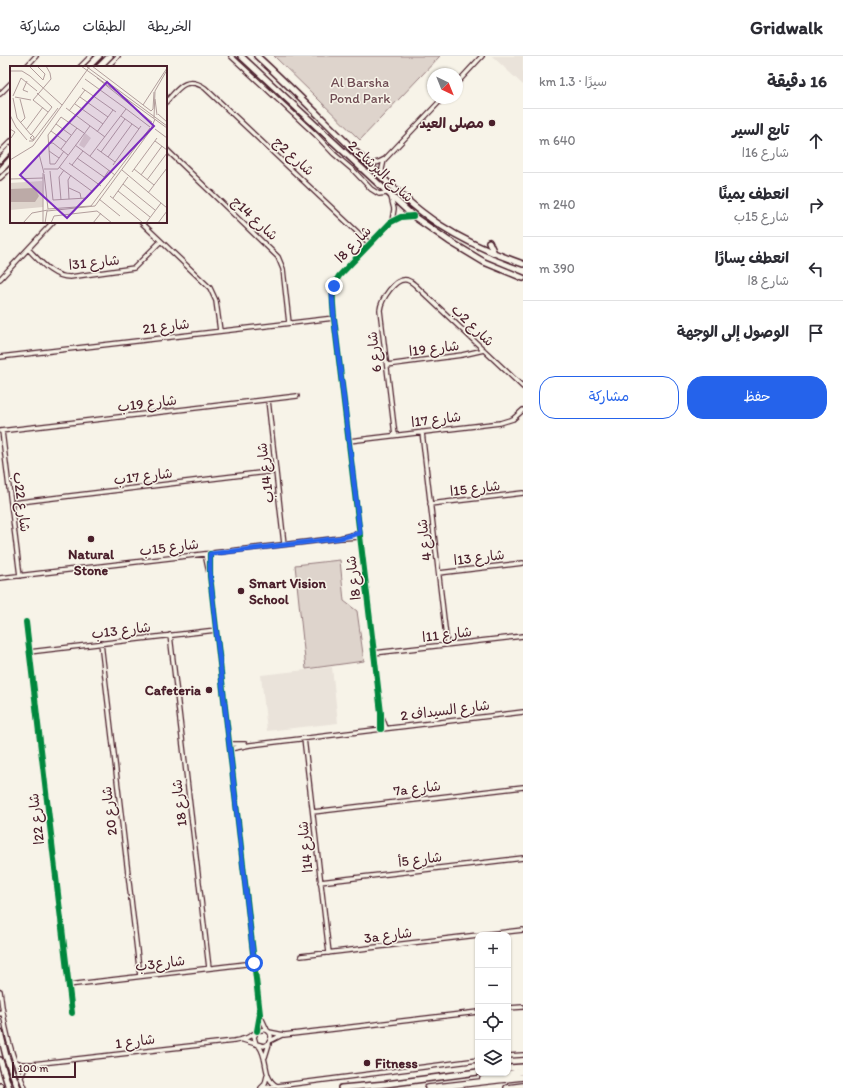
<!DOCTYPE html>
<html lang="ar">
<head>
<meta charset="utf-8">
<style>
	body { margin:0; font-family:Itim,"Playpen Sans Arabic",sans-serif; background:#f2f2f3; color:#2b2b33; direction:rtl }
	.controls { position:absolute; right:12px; bottom:12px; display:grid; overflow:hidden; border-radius:8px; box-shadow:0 1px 3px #0004 }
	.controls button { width:36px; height:36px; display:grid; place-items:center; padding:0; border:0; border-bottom:1px solid #e1e1e2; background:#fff; color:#2b2b33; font:20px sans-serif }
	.compass { position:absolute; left:427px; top:12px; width:36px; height:36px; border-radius:50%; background:#fff; box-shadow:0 1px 3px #0004; rotate:137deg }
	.scale { position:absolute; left:12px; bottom:10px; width:64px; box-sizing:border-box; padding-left:4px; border:2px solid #4a1f2b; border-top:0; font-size:11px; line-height:14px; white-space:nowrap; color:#4a1f2b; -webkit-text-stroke:3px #f7f3e8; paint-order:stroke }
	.stop { position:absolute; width:12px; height:12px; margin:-9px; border:3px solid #2563eb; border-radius:50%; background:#fff }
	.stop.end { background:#2563eb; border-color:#fff; box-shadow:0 1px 4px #0008 }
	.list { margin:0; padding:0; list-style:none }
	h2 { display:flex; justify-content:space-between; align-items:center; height:52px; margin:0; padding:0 16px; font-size:17px }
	h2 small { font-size:13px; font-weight:400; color:#7c7c81 }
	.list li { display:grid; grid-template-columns:26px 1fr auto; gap:12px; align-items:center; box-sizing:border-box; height:64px; padding:0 16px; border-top:1px solid #e1e1e2 }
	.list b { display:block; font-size:15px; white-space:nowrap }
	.list p { margin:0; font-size:13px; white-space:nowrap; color:#7c7c81 }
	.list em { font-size:13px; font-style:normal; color:#7c7c81 }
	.actions { display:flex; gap:8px; padding:12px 16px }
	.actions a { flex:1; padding:9px 0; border:1px solid #2563eb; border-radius:16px; text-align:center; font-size:14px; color:#2563eb }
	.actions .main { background:#2563eb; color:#fff }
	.icon { flex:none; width:22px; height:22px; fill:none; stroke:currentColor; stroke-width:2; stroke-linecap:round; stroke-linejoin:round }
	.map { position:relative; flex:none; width:523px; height:1032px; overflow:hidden; direction:ltr }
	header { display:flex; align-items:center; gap:24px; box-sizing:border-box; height:56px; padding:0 20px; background:#fff; border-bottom:1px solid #e1e1e2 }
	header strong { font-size:19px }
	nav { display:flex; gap:22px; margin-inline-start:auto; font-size:14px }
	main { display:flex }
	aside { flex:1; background:#fff }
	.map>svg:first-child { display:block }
	.built { fill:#eae3da }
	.green { fill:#ded4cc; stroke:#947a7c }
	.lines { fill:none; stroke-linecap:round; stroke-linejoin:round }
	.street-casing { stroke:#4a1f2b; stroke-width:6 }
	.secondary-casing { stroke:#4a1f2b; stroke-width:8 }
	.primary-casing { stroke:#4a1f2b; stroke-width:8 }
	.street { stroke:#f7f3e8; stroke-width:3.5 }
	.secondary { stroke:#f7f3e8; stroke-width:5 }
	.primary { stroke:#f7f3e8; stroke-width:5.5 }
	.cycleway-casing { stroke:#f7f3e8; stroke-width:8 }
	.cycleway { stroke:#00873e; stroke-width:6 }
	.route { stroke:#2563eb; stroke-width:5 }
	.poi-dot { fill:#4a1f2b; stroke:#f7f3e8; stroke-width:1.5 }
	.labels { text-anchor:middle; stroke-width:3; stroke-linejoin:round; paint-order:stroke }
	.park-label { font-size:14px; fill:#6f4c53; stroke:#f7f3e8 }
	.poi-label { font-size:14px; font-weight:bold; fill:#4a1f2b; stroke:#f7f3e8; text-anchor:end }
	.street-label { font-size:14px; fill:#4a1f2b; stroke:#f7f3e8 }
	.inset-road { fill:none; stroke:#b29e9c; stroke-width:1 }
	.view { fill:#7b2cbf; fill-opacity:0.15; stroke:#7b2cbf; stroke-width:2 }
	.inset-edge { fill:none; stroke:#4a1f2b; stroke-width:2 }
</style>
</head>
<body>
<header>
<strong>Gridwalk</strong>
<nav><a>الخريطة</a><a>الطبقات</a><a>مشاركة</a></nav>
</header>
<main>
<aside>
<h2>16 دقيقة<small>سيرًا · 1.3 km</small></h2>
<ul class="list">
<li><svg class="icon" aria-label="ahead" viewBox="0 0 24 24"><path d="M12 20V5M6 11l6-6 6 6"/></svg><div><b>تابع السير</b><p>شارع 16ا</p></div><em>640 m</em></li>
<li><svg class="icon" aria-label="right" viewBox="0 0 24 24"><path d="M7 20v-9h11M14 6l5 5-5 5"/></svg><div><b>انعطف يمينًا</b><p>شارع 15ب</p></div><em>240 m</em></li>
<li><svg class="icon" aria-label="left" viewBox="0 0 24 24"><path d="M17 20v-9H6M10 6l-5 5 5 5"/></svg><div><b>انعطف يسارًا</b><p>شارع 8ا</p></div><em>390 m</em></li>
<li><svg class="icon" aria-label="arrive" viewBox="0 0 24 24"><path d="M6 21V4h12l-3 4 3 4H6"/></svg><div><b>الوصول إلى الوجهة</b></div></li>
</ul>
<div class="actions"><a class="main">حفظ</a><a>مشاركة</a></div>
</aside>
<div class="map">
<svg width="523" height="1032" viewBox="0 0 523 1032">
	<rect width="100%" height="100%" fill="#f7f3e8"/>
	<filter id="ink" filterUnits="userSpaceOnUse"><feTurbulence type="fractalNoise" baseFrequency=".025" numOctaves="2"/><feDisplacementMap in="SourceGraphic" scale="8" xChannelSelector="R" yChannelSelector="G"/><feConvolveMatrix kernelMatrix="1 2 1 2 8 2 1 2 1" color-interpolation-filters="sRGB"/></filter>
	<g filter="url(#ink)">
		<path class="built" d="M492 0H523V29Z
			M332 611 338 667 267 675 261 619Z"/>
		<path class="green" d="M274 0H440L360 84Z
			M340 504 344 545 357 555 364 605 306 613 295 509Z"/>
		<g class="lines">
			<defs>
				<path id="street" d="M231 0 316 79 334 98 354 115 371 133 379 138 387 137
					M26 11 36 0
					M80 11 91 0
					M107 11 118 0
					M457 27 482 0
					M0 38 11 27
					M166 46C178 33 186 19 205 32L370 188
					M166 93 278 201 283 213 289 267
					M0 96 11 85
					M368 109 379 106 385 103 443 42
					M0 122 11 112
					M383 123 382 113 384 104
					M391 141 394 153 392 165
					M141 166 210 232 216 245 220 275
					M28 193C40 205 52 221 70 221L134 212 161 185
					M0 223 53 166
					M0 301 334 262
					M387 309 462 299 484 294
					M268 344 284 488
					M0 375 297 340
					M2 375 20 520
					M422 376 447 589
					M395 379 380 254C381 244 395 221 407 224 410 225 413 227 415 229L523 331
					M349 385 500 367 513 363 523 354
					M12 447 276 415
					M430 448 523 437
					M343 482 360 481
					M205 498 209 517
					M210 498V520L260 958 257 975
					M439 517 523 507
					M0 522 340 482 360 477
					M26 566 72 957
					M170 579 209 912
					M101 587 140 920
					M29 596 216 574
					M374 597 523 580
					M381 658 386 672
					M381 673V657L374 597 334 262C333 247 330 233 339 220L391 166 401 161 413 160
					M304 682 329 897
					M229 688H245
					M230 693 250 689 523 656
					M313 756 523 731
					M320 826 523 802
					M480 879 523 874
					M301 900 478 879
					M68 929 254 907
					M0 935C4 971 11 999 25 1032
					M508 952 523 951
					M261 961 267 974
					M269 976 284 979 478 956
					M243 984 256 988
					M270 985 282 979
					M259 990C269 1003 262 1022 277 1030
					M508 1000 523 999
					M265 1001 269 988
					M14 1005 21 1008H33L234 985C240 984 245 983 250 980 254 978 257 974 262 974 273 972 274 986 264 990L256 988 254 981 256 977
					M21 1021 24 1014 30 1009
					M261 1032 265 1028 267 1020
					M262 1032 478 1004"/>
				<path id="secondary" d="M241 0 413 160 449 185 484 206 523 222
					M257 0C293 33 327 68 362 102 387 126 411 150 440 169 466 186 494 198 523 208
					M88 11 99 0
					M99 11 110 0
					M0 104 11 92
					M0 115 11 103
					M489 186 494 197
					M0 957H2
					M0 976 6 1000 18 1032
					M0 1004 9 1032
					M508 1012 523 1011
					M0 1030 1 1032
					M341 1032 386 1028 478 1016"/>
				<path id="primary" d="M483 1023 523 1015
					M428 1032 523 1021
					M507 1032 523 1030"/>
			</defs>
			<use href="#street" class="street-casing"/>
			<use href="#secondary" class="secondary-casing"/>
			<use href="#primary" class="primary-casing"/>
			<use href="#street" class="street"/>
			<use href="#secondary" class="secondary"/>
			<use href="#primary" class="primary"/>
			<defs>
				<path id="cycleway" d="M210 498V520L260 958 257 975
					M26 566 72 957
					M381 673V657L374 597 334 262C333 247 330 233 339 220L391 166 401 161 413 160"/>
			</defs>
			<use href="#cycleway" class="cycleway-casing"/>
			<use href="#cycleway" class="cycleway"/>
		</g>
	</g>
	<g class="lines" filter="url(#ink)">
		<path class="route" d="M254 907 210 520V498L340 482 360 477 334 262 332 238 334 230"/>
	</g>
	<g class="poi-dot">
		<circle cx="492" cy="67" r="4"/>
		<circle cx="91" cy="483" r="4"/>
		<circle cx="241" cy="535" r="4"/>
		<circle cx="209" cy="634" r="4"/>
		<circle cx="367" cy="1007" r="4"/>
	</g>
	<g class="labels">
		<g class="park-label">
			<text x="360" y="31">Al Barsha<tspan x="360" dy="16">Pond Park</tspan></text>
		</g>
		<g class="poi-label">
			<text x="484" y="72">مصلى العيد</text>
			<text x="91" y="503" text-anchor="middle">Natural<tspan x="91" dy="16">Stone</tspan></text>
			<text x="249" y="532" text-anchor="start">Smart Vision<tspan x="249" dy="16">School</tspan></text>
			<text x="201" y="639">Cafeteria</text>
			<text x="375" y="1012" text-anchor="start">Fitness</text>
		</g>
		<g class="street-label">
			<text transform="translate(294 100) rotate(43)" y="5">شارع 2ج</text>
			<text transform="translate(381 115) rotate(43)" y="5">شارع البرشاء 2</text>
			<text transform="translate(255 162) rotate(43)" y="5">شارع 14ج</text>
			<text transform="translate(353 188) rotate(-46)" y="5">شارع 8ا</text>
			<text transform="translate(94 206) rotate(-6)" y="5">شارع 31ا</text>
			<text transform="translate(473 269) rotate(44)" y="5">شارع 2ب</text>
			<text transform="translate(166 270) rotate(-7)" y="5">شارع 21</text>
			<text transform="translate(434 292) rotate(-7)" y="5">شارع 19ا</text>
			<text transform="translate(374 296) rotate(-97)" y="5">شارع 6</text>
			<text transform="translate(147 347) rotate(-7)" y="5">شارع 19ب</text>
			<text transform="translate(436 363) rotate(-7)" y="5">شارع 17ا</text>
			<text transform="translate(265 417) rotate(-97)" y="5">شارع 14ب</text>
			<text transform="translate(143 420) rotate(-7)" y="5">شارع 17ب</text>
			<text transform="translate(475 432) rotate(-7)" y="5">شارع 15ا</text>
			<text transform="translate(22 446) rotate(83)" y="5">شارع 22ب</text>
			<text transform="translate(424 484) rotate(-97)" y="5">شارع 4</text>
			<text transform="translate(169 491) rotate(-7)" y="5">شارع 15ب</text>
			<text transform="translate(479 501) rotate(-7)" y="5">شارع 13ا</text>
			<text transform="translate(353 522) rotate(-97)" y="5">شارع 8ا</text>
			<text transform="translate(121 574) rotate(-7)" y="5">شارع 13ب</text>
			<text transform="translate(447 578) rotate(-7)" y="5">شارع 11ا</text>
			<text transform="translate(445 654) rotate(-7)" y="5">شارع السيداف 2</text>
			<text transform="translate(417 732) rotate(-7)" y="5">7a شارع</text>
			<text transform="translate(179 747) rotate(-97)" y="5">شارع 18</text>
			<text transform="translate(109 755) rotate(-97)" y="5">شارع 20</text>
			<text transform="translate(36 763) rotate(-97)" y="5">شارع 22ا</text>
			<text transform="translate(305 791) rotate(-96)" y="5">شارع 14ا</text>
			<text transform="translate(420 803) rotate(-7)" y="5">شارع 5أ</text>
			<text transform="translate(388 879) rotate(-7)" y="5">3a شارع</text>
			<text transform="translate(160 907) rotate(-7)" y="5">شارع3ب</text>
			<text transform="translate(135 985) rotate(-7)" y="5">شارع 1</text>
		</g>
	</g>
	<g transform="translate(10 10)">
		<rect width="157" height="157" fill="#f7f3e8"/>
		<path d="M75 67 81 72 74 82 69 79ZM32 115 33 141 0 144V117Z" fill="#ded4cc"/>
		<path d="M25 122 29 130 25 136H0V123Z" fill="#bcaaa7"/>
		<path class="inset-road" d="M19 0 33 14 35 8 27 0M71 0 157 62M82 0 141 45 143 43 144 26M77 1 157 60M0 5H12L20 10 52 39M87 12 142 56M75 13 115 42M17 15 13 24 18 26M72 22 106 46M3 30 11 12 27 25M5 31 21 34M70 31 98 51M3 32 7 52 21 69 42 41 27 27M10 33 15 52 10 57M145 33 147 49M23 34 41 13 40 7 36 0M23 34 38 46M65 38 93 58M133 39 157 2M56 42 95 71M115 42 140 61M59 45 75 24M148 48 157 56M0 49 6 61 17 74M111 50 129 63M144 52 145 25 157 4M46 58 61 69M0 63 5 66 1 72M145 63 157 72M16 64 33 41M41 65 56 76M140 65 145 53M87 66 103 44M22 69 24 71V72L23 74 20 72 22 70M19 75H23L48 42M145 75 157 84M38 77H43L58 89M65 79 105 109M51 83 67 62M87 83 105 96M39 85 49 92M54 85 45 98H40L38 69 51 51 74 67M91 86 115 53M29 88 34 107M80 90 116 43M98 91 122 58M67 92 94 111M0 94 23 80 80 0M59 97 91 120M62 99 73 85M103 99 131 60M49 101 83 126M34 103H48L80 60M124 103 144 119M112 104 157 142M40 105 43 134 77 132 85 123M122 106 147 72M33 107V157M34 108 38 143 81 140 140 62M131 109 152 80M0 113 33 112M137 114 157 87M113 118 145 144M89 119 99 104M59 122 70 127 71 132M108 125 140 151M138 127 157 102M100 130 133 157M103 132 118 111M59 133 58 114 61 109M89 133 110 150M51 134 49 111 54 104M37 145 85 140 140 65M13 157 22 147 38 144M35 157 37 145M41 157 44 150 87 145 102 157M83 157 91 147M136 157 151 137M148 157 157 145"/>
		<path class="view" d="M97 16 144 60 57 152 10 109Z"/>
		<rect width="157" height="157" class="inset-edge"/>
	</g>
</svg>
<div class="controls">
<button>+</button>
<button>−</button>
<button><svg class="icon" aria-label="locate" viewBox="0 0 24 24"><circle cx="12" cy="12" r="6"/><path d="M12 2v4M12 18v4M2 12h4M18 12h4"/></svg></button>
<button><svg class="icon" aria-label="layers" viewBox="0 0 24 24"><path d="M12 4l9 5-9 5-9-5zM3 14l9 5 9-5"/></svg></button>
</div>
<svg class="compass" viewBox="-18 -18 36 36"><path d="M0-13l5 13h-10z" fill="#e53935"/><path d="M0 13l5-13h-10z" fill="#7c7c81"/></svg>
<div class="scale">100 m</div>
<div class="stop" style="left:254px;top:907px"></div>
<div class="stop end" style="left:334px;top:230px"></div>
</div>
</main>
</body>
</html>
